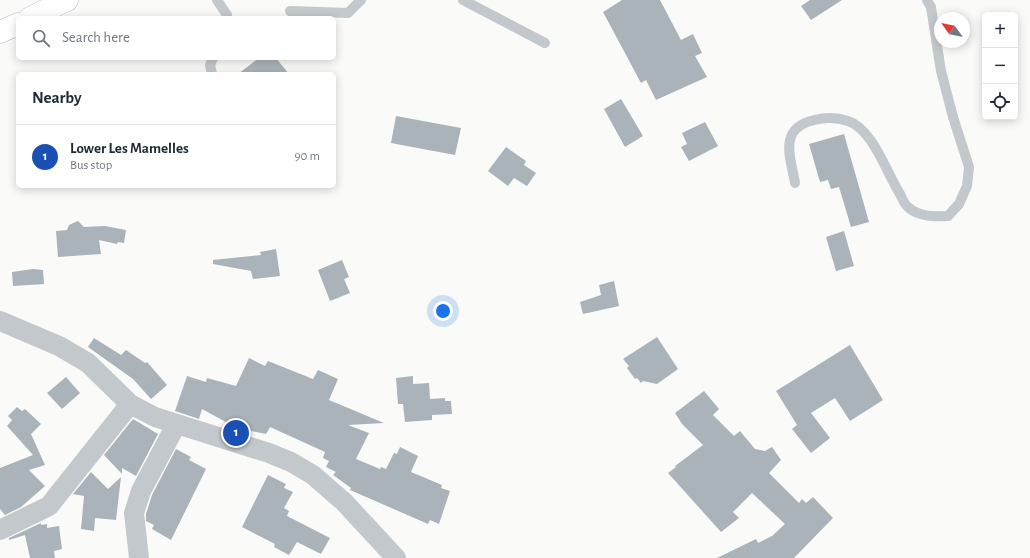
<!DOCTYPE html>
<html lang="en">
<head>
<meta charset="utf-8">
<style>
	body { margin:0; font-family:"Alegreya Sans",sans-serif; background:#f6f6f7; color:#1f2937 }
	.controls { position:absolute; right:12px; top:12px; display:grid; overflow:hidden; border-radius:6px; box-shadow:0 2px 10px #0003 }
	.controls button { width:36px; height:36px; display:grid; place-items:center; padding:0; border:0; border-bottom:1px solid #e0e1e3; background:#fff; color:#1f2937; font:20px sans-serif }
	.compass { position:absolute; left:934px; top:12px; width:36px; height:36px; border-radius:50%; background:#fff; box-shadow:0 2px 10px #0003; rotate:303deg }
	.you { position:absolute; left:443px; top:311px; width:14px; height:14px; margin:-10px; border:3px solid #fff; border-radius:50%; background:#1a73e8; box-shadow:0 0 0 6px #1a73e833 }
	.badge { display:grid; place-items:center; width:26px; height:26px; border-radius:50%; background:#1a73e8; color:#fff; font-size:13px; font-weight:700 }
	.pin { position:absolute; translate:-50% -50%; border:2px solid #fff; box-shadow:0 1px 4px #0006 }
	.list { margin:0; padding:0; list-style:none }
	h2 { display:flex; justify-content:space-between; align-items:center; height:52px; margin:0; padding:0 16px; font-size:17px }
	h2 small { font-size:13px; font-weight:400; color:#747a83 }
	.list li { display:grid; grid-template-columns:26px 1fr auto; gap:12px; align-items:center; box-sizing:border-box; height:64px; padding:0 16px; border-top:1px solid #e0e1e3 }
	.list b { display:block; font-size:15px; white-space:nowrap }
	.list p { margin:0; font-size:13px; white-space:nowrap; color:#747a83 }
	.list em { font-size:13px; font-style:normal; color:#747a83 }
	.icon { flex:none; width:22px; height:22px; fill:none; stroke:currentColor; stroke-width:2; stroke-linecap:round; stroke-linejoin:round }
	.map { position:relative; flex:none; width:1030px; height:558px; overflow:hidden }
	.search { position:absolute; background:#fff; box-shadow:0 2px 10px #0003; left:16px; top:16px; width:320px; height:44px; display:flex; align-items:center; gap:10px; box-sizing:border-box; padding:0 14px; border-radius:6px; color:#747a83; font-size:15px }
	.panel { position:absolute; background:#fff; box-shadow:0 2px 10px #0003; left:16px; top:72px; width:320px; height:116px; border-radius:6px }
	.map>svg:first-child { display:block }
	.building { fill:#aab3b9 }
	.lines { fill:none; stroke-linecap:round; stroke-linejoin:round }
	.secondary-casing { stroke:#b3babf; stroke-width:23 }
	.service { stroke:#c3c8cc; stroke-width:10 }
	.minor { stroke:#c3c8cc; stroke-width:20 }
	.secondary { stroke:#fff; stroke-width:22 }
</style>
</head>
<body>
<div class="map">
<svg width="1030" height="558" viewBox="0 0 1030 558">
	<rect width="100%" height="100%" fill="#fafaf8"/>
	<path class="building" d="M622 0H660L681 40 693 34 702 53 695 56 707 77 656 100 646 80 641 83 603 12Z
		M810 0H842L811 20 801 6Z
		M259 58H276L289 74H238Z
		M621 99 643 136 625 147 604 109Z
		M396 116 461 128 455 155 391 143Z
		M705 122 718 146 689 161 681 147 687 144 682 133Z
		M844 134 869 222 851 227 839 187 831 189 828 180 820 182 809 144Z
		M506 147 526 161 524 165 536 173 527 186 514 178 508 186 488 171Z
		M78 221 84 227 105 226 126 230 124 243 118 242 117 244 99 240 101 254 58 257 56 231 67 230 69 225Z
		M844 231 854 266 836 271 826 237Z
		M276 249 280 276 253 279 251 271 213 264V260L261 255 260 252Z
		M342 260 349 277 344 279 350 293 330 301 318 270Z
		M33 269 43 270 44 284 13 286 12 272Z
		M614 281 619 306 583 314 580 302 601 295 599 285Z
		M657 337 678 369 657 384 643 381 641 383 637 378 635 379 627 368 629 366 623 359Z
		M94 338 121 355 126 350 145 363 147 362 167 385 151 399 133 379 88 347Z
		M850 345 883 400 850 421 835 398 811 413 830 438 811 453 792 429 797 425 776 391Z
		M249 358 265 366 268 361 313 379 318 370 338 379 329 400 384 423 348 425 369 433 356 459 380 469 381 467 386 469 394 453 397 454 400 447 418 456 411 472 442 485 441 488 450 491 439 524 430 520 428 524 350 490 351 488 333 475 336 472 326 467 329 461 323 458 325 452 270 427 266 434 237 428 202 409 199 419 175 411 187 376 206 382 207 378 236 386Z
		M413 376V384L429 383 430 399 445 398V401H451L452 414 432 415V420L405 422 403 404H398L396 378Z
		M66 377 80 393 62 409 47 393Z
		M704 391 719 409 713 415 734 436 740 431 755 449 765 451 772 447 781 460 769 473 799 503 802 499 806 503 813 497 833 518 794 558H717L756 539 758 543 772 536 785 524 752 493 733 512 739 518 721 532 668 473 676 467 675 466 703 445 682 424 675 413Z
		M17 407 22 411 25 409 41 424 31 434 45 465 29 470 45 486 21 507 5 515 0 509V468L33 455 7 426 12 420 8 416Z
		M133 419 158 434 136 476 122 468V474L104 455Z
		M176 449 191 457 189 460 206 469 171 540 152 529 154 525 146 521V514L152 495Z
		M91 472 108 489 121 477 116 520 95 518 94 531 81 529 84 496 73 494Z
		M268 475 286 484 284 488 293 492 284 508 289 511 287 516 330 538 321 554 297 542 289 555 274 547 275 544 242 527Z
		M41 523V525L47 524V528L59 526 62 549 54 551 55 558H30L25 535 9 540V538Z"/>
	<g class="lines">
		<defs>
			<path id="secondary" d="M30 18 67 0
				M0 32 18 24"/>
		</defs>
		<use href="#secondary" class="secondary-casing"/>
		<path class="service" d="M217 0 227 15 226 18
			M463 0 545 43
			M290 11 348 13 361 0
			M212 74 210 65 213 58
			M795 183C793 170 787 153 790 140 795 118 830 115 848 121 873 129 887 174 900 194 902 198 904 204 908 207 918 217 935 217 948 216L959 204 967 186 969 167 953 117 941 71 931 7 927 0"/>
		<path class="minor" d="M0 321 59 346 88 363 130 404 155 417 269 453 291 462 313 475 344 502 396 558
			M0 530 49 506 130 404
			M139 558 134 513 141 491 176 425"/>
		<use href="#secondary" class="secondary"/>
	</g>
</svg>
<div class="controls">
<button>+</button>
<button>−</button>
<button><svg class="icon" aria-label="locate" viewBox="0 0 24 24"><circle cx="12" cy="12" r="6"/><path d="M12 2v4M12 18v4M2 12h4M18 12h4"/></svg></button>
</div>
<svg class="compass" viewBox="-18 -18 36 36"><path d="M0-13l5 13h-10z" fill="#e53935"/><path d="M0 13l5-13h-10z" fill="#747a83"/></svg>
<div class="you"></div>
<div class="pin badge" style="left:236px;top:433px;background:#1a4fb4">1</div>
<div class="search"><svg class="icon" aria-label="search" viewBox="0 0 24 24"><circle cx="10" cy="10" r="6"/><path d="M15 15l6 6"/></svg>Search here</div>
<section class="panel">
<h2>Nearby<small></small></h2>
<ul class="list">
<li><span class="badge" style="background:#1a4fb4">1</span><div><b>Lower Les Mamelles</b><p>Bus stop</p></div><em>90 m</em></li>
</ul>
</section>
</div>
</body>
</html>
